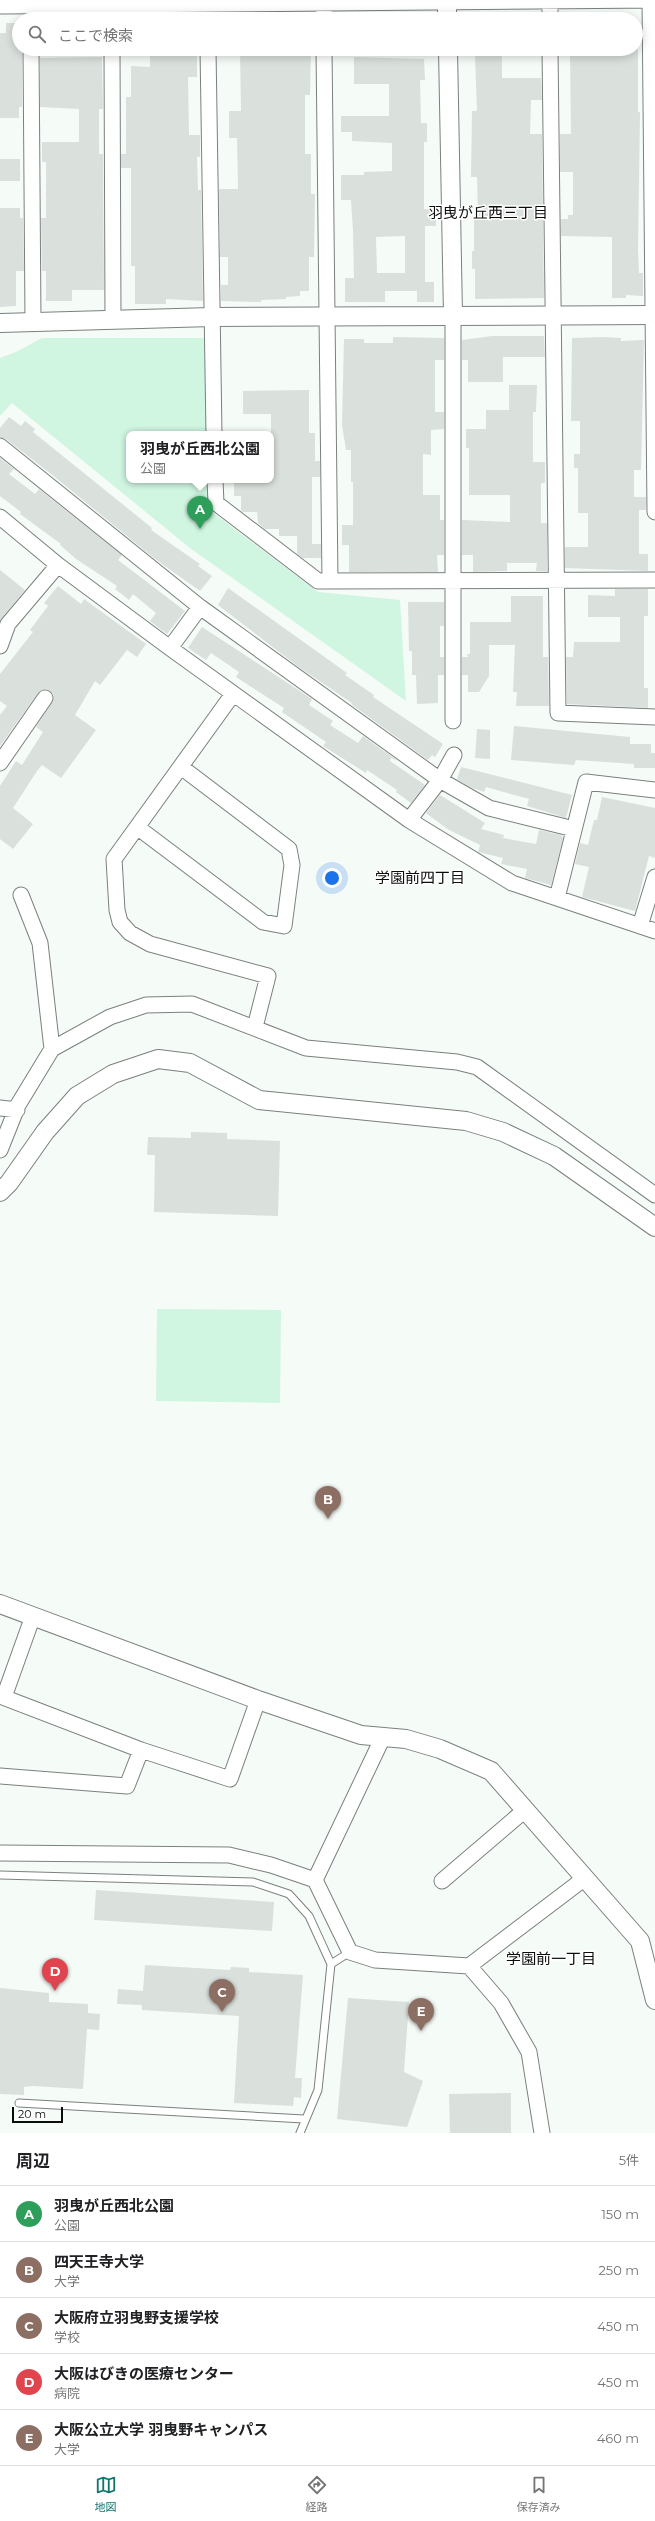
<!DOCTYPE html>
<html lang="ja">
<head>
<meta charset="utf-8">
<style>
	body { margin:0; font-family:Montserrat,"Noto Sans JP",sans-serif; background:#f2f2f2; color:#202124 }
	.scale { position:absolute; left:12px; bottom:10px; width:51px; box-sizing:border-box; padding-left:4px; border:2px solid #0b0d0b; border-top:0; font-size:11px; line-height:14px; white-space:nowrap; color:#0b0d0b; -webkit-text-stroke:3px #fff; paint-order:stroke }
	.you { position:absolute; left:332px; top:878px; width:14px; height:14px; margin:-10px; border:3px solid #fff; border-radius:50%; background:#1a73e8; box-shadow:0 0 0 6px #1a73e833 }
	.badge { display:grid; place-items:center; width:26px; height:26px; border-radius:50%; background:#0f766e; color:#fff; font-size:13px; font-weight:700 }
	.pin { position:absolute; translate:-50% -33px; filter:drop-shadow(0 1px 2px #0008) }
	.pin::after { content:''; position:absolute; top:21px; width:14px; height:12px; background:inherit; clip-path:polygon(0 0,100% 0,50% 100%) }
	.popup { position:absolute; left:126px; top:431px; width:148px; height:52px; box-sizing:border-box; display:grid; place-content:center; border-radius:8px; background:#fff; filter:drop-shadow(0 1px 3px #0005); font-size:13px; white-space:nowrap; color:#757577 }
	.popup b { font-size:15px; color:#202124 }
	.popup::after { content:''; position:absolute; left:50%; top:100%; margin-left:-8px; border:8px solid transparent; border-top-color:#fff }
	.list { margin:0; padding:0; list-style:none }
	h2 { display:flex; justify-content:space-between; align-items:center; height:52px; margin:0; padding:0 16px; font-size:17px }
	h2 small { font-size:13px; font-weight:400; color:#757577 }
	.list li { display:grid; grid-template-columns:26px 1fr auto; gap:12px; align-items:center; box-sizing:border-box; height:56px; padding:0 16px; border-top:1px solid #e0e0e0 }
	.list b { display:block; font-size:15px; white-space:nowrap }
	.list p { margin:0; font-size:13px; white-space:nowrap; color:#757577 }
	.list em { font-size:13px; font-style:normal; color:#757577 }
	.icon { flex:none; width:22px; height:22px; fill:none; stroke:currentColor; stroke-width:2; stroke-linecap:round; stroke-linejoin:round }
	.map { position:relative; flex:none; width:655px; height:2133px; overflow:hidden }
	.search { position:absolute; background:#fff; box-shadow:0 2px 10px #0003; left:12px; right:12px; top:12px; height:44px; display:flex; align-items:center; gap:10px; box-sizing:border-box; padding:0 14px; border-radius:22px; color:#757577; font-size:15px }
	.sheet { height:332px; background:#fff }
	nav { display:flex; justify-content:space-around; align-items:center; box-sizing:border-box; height:56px; border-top:1px solid #e0e0e0; background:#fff; font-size:11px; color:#757577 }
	nav a { display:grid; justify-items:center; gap:2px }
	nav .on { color:#0f766e }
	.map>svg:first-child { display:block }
	.park { fill:#d0f5e1 }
	.building { fill:#dae0dc; fill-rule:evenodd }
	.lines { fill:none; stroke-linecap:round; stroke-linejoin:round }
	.service-casing { stroke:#7a807d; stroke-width:9 }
	.minor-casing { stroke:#7a807d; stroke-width:17 }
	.tertiary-casing { stroke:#7a807d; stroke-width:20 }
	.service { stroke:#fff; stroke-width:7 }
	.minor { stroke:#fff; stroke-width:15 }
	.tertiary { stroke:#fff; stroke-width:18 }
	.labels { text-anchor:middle; stroke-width:3; stroke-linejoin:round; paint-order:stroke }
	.neighbourhood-label { font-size:15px; fill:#0b0d0b; stroke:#fff }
</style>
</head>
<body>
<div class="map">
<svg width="655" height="2133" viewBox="0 0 655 2133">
	<rect width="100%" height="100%" fill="#f5fbf7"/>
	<path class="park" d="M42 338H205L206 434H129V480H207L208 509 318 592 400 600 406 701 190 548 12 403 0 416V358L16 352Z
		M157 1309 281 1310 280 1403 156 1401Z"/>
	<path class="building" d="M6 23H19V49H22V107H19V118H0V33H6Z
		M171 49H197V77H188L189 135H200V157H197L198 190H201L203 301 166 299V304H135V266H131V168H121V154H126V97H131V66L150 67V53H167L171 52Z
		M240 49H311L310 95H305V154H311V194H315L314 257H309V291H300V296L286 297V299L261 300V302L221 301V285H228V257H220L219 189H238L237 138H229V111H241Z
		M608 49H638V112H640L638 249 639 273H643V296L626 295V298H612V237L561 236V219H568V215H573V172H560V134H571L570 52H608Z
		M475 53H502V78H541L542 100H531L530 134H542L544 298 475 299V269H472V251H474V218H478L477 177H471L472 111H477Z
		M102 57 103 109H99V154H103L104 290H72V301H46V271H42L41 218H46V162H42V142H79V109L40 107V58Z
		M354 57 424 59 425 80H420L421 123H427V142H424V209H436V226H425V282H434V302H417V291H385V302H345V278H354L353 231 351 200H341V175H364V172L392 171V143L352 141V132H341V116H389V84H354ZM405 236V273H377L376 237Z
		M0 159H20V181H0Z
		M0 208H20V218H23L24 271H16V306L0 307Z
		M492 336H544L545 357H503V382H468V360H462V340Z
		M393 337 444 338V360H435V412H444V429L431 430V455L423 454V495H440V520H444V555H437L438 572H349V545H342V525H353V482H351V450H346L342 425 344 339H364V343H393Z
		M603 337 621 338V341L644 340 641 470H634V497H646V510H639V554H648V571L565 568V547H588V513H578V468H574V454H580V421H571L572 338Z
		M509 385H537L536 412H533V462H545V483H541V523H547V571H536L537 563H507V571L473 572V555H462V520L510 522V495H469V448H466V429H486V410H509Z
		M309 390V433H315V461H320V477H312V544H321V558H303L297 554V536H279V529H265L258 523 257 512H243L241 511V496H234V481L271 480V414H243V391Z
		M9 417 21 426 25 421 35 429 33 432 152 528 151 530 200 564 198 566 212 576 200 591 155 559 51 474 6 439 0 437V428Z
		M0 458 14 469 9 474 35 494 39 489 122 555 118 560 185 611 167 634 150 621 156 613 133 594 129 600 115 589 117 586 76 559 60 545 61 544 20 514 21 512 0 496Z
		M0 570 25 590 0 620Z
		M58 586 81 604 84 599 146 644 137 657 127 650 100 685 95 681 75 715 96 730 61 778 42 765 37 771 13 808 33 824 13 849 0 839V786L16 761 22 765 43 732 36 727 54 698 53 694 46 689 38 693 0 746V715L7 706 0 701V674L33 632 30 630 48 606 44 603Z
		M228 588 347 673 345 675 374 695 373 697 443 744 435 757 432 755 428 760 351 704 352 703 300 668 218 605Z
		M615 589H648V616H644V688H648V708L567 704 566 657H573L574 642H620V617H588V595L615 596Z
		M511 596H543V657H548L549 706H516L517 692H513L515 645H489V676L479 692H468V675H462V657H468L467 654H470V622H511Z
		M408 602H444V626H440V657H444V675H438V703L417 704 416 675H412V651H409Z
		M202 627 312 699 309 705 333 721 330 725 358 743 363 736 398 761 391 758 390 761 425 785 411 803 396 792 397 790 367 770 366 773 323 746 326 742 282 712 284 708 236 677 239 672 211 653 206 660 188 648Z
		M514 726 630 737V744H651V753H655V768H634V764L576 760 574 765 511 760Z
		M477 729 490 730V759L475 758Z
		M461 767 572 795 566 818 527 806 529 799 486 787 484 792 470 787 457 779Z
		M440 795 485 823 481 829 504 835 503 838 536 844 539 830 561 835 563 838 551 885 525 878 527 869 501 864 503 858 478 852 480 845 449 830 434 819 426 813Z
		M602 797 655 808V858L649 856 635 911 582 897 589 867 575 864 580 843 588 845 594 820H597Z
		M191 1132 227 1133V1139L280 1141 278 1216 154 1212 155 1155H147L148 1137 191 1138Z
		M96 1890 274 1902 272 1931 94 1920Z
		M145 1965 230 1970 231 1967 249 1968V1972L303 1975 295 2078H302L301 2098 294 2097 293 2106 234 2103 239 2016 142 2010V2005L117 2004 118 1989 143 1991Z
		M0 1988 49 1993V2002L88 2004V2013L100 2014 99 2030 87 2029 83 2089 33 2086 24 2087V2095L0 2094Z
		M348 1998 409 2002 404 2072 423 2081 407 2127 337 2119Z
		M511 2093V2133H450L449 2094Z"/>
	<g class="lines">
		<defs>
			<path id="service" d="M0 1875 253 1882 289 1894 309 1916 331 1964
				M19 2103 304 2119
				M300 2133 318 2090 331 1964 350 1952"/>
			<path id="minor" d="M111 0 112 19
				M324 0V19
				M550 0V19
				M650 0 655 512
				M0 6 655 0
				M31 49 33 321
				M112 49 113 319
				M208 49 214 434
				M324 49 330 581
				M550 49 558 713 655 717
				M453 316V721
				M0 446 200 607 440 780 489 808 574 829
				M215 480 216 503 318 581 655 580
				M0 517 58 565 170 648 409 820 512 883 655 931
				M0 646 8 624 58 565
				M170 648 200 607
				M233 694 114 859 117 910 120 922 130 933 150 944 268 976 255 1027
				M0 763 45 698
				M409 820 440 780 454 755
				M137 827 263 922 284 926 292 865 289 849 181 767
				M21 895 40 943 52 1049
				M557 898 586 782 655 790
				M640 926 655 877
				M0 1108 17 1110
				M0 1150 18 1105 52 1049 110 1017 146 1005 192 1004 306 1048 457 1062 477 1067 655 1195
				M0 1696 141 1750 230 1779 258 1700
				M4 1697 33 1616
				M0 1776 127 1786 141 1750
				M0 1853 229 1855 271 1865 315 1880 350 1952 375 1960 469 1966 501 2003 529 2052 542 2133
				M315 1880 383 1737
				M442 1881 525 1810
				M469 1966 585 1878"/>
			<path id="tertiary" d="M447 0V19
				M448 49 453 316
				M0 323 212 317 655 315
				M0 1192 9 1183 45 1132 77 1096 113 1074 158 1059 190 1063 259 1100 466 1121 503 1132 554 1156 655 1227
				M0 1604 258 1700 361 1735 406 1739 440 1749 491 1771 640 1941 655 2000"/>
		</defs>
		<use href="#service" class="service-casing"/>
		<use href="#minor" class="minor-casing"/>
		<use href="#tertiary" class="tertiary-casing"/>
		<use href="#service" class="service"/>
		<use href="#minor" class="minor"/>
		<use href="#tertiary" class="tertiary"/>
	</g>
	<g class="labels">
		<g class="neighbourhood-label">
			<text x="488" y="218">羽曳が丘西三丁目</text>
			<text x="420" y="883">学園前四丁目</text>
			<text x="551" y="1964">学園前一丁目</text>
		</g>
	</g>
</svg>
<div class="scale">20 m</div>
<div class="you"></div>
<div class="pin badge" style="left:200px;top:529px;background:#2e9e5b">A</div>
<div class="popup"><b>羽曳が丘西北公園</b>公園</div>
<div class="pin badge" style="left:328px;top:1519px;background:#8d6e63">B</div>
<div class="pin badge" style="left:222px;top:2012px;background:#8d6e63">C</div>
<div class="pin badge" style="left:55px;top:1991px;background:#e0444e">D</div>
<div class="pin badge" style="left:421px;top:2031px;background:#8d6e63">E</div>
<div class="search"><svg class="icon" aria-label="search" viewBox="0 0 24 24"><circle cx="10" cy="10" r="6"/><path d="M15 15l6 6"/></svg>ここで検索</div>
</div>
<section class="sheet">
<h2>周辺<small>5件</small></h2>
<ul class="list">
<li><span class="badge" style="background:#2e9e5b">A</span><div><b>羽曳が丘西北公園</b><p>公園</p></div><em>150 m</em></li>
<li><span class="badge" style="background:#8d6e63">B</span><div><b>四天王寺大学</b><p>大学</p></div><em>250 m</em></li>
<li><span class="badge" style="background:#8d6e63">C</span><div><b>大阪府立羽曳野支援学校</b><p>学校</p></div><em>450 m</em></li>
<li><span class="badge" style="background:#e0444e">D</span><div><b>大阪はびきの医療センター</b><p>病院</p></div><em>450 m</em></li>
<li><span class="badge" style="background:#8d6e63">E</span><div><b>大阪公立大学 羽曳野キャンパス</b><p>大学</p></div><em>460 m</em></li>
</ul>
</section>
<nav>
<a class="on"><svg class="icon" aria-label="map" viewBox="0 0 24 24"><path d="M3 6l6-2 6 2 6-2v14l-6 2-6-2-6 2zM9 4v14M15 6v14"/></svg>地図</a>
<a><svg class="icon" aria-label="directions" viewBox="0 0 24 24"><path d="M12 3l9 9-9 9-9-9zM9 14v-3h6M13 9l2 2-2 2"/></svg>経路</a>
<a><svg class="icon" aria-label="saved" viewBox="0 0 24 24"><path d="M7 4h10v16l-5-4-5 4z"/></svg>保存済み</a>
</nav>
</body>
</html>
